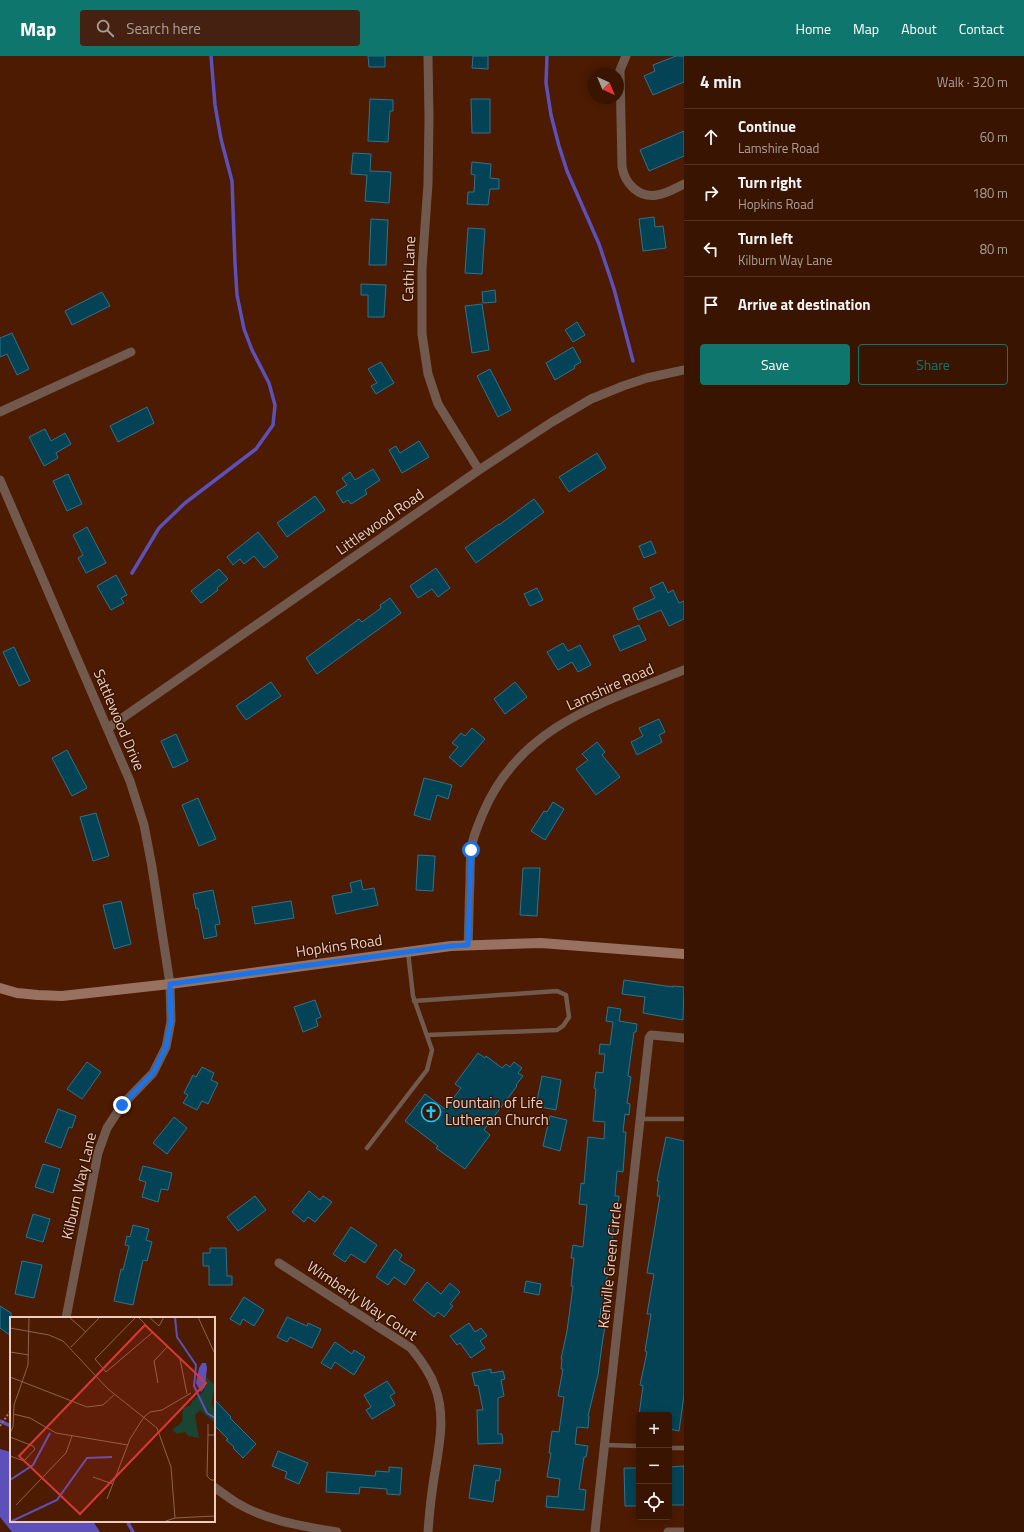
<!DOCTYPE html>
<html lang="en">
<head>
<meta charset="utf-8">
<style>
	body { margin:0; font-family:"Titillium Web",sans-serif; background:#442110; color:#f1f3f6 }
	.controls { position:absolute; right:12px; bottom:12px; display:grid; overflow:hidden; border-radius:4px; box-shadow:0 2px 10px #0003 }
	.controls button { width:36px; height:36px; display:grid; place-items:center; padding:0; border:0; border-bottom:1px solid #533323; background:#391401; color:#f1f3f6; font:20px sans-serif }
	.compass { position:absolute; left:588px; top:12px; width:36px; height:36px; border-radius:50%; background:#391401; box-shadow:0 2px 10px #0003; rotate:136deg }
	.stop { position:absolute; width:12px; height:12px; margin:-9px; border:3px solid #1a73e8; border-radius:50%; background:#fff }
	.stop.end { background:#1a73e8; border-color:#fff; box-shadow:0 1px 4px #0008 }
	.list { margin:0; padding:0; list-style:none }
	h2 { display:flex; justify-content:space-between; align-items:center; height:52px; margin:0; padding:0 16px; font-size:17px }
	h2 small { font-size:13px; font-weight:400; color:#ab9e99 }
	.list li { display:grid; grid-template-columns:26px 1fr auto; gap:12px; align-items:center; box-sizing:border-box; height:56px; padding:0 16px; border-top:1px solid #533323 }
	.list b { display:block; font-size:15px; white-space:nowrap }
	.list p { margin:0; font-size:13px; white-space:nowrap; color:#ab9e99 }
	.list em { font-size:13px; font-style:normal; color:#ab9e99 }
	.actions { display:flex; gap:8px; padding:12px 16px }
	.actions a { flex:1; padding:9px 0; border:1px solid #0f766e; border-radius:4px; text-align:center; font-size:14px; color:#0f766e }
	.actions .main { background:#0f766e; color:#fff }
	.icon { flex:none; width:22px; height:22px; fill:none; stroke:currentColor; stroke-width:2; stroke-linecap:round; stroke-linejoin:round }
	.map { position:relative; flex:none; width:684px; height:1476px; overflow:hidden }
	header { display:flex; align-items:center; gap:24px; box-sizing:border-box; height:56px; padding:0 20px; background:#0f766e; color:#fff }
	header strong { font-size:19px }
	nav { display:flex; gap:22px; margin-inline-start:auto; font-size:14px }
	.search { width:280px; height:36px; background:#442110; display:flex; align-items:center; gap:10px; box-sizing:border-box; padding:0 14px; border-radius:4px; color:#ab9e99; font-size:15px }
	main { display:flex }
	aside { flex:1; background:#391401 }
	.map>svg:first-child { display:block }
	.water { fill:#5d51b9 }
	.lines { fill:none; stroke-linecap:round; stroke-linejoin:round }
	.stream { stroke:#5d51b9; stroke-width:3.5 }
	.building { fill:#044356; stroke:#2b758f }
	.path { stroke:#a17965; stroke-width:2; stroke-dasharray:2 2; stroke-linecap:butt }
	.lane { stroke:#71594e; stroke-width:4.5 }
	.street { stroke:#71594e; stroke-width:9 }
	.secondary { stroke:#987160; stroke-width:10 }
	.route { stroke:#1a73e8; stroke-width:5 }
	.labels { text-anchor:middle; stroke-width:3; stroke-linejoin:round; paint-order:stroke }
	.street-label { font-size:15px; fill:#edcdbf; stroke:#3b1504 }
	.poi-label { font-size:15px; fill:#edcdbf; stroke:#3b1504; text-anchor:start }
	.inset-river { fill:none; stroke:#5d51b9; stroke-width:2 }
	.inset-road { fill:none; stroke:#8c624d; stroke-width:1 }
	.view { fill:#d83837; fill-opacity:0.15; stroke:#d83837; stroke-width:2 }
	.inset-edge { fill:none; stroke:#edcdbf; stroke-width:2 }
</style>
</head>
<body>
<header>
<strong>Map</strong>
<div class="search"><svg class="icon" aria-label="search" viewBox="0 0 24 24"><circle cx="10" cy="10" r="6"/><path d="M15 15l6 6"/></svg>Search here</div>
<nav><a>Home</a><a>Map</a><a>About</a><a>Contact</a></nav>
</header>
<main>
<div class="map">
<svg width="684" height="1476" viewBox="0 0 684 1476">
	<rect width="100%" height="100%" fill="#4c1b01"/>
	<path class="water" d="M0 1393 11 1396V1465H93L100 1476H12L0 1461Z"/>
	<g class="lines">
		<path class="stream" d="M547 0 546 27 551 59 559 90 567 115 599 188 614 233 633 305
			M132 517 159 472 185 447 256 393 273 369 275 349 269 327 252 294 244 273 237 239 235 207 232 125 221 83 215 49 211 0
			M0 1365 11 1370
			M127 1465 133 1476"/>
	</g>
	<path class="building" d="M368 0H385V11H369Z
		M473 0H488V13L472 12Z
		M676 0H684V26L653 39 644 20 655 15 653 9Z
		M370 43 393 44V55H390L388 86 368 85Z
		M471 43H490V77H472Z
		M684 75V100L649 115 640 94Z
		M353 97 371 98 370 115 391 116 389 147 365 145 367 119 351 118Z
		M472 106 491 108 490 122 499 123V133H490L488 149 467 148 468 136H474L475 119 471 118Z
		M654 161 655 171 663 170 666 192 643 195 639 163Z
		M371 163 388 164 386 209H369Z
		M468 172 485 173 482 218 465 217Z
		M361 228 386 229 384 261H368V239H361Z
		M495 234 496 246 483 247 482 236Z
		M102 236 110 250 72 269 65 255Z
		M482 248 489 294 472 297 465 250Z
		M577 266 585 279 573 286 565 274Z
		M12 277 29 313 17 319 7 298 0 301V282Z
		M573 291 581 306 574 310 575 312 555 324 546 307Z
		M381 306 394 327 376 338 371 330 377 327 368 313Z
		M490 313 511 354 498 361 477 320Z
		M147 351 154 367 118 386 110 370Z
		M45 373 51 385 65 377 71 388 56 397 58 402 44 410 29 381Z
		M419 385 429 401 402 417 389 394 396 390 400 397Z
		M597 397 606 412 569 436 559 421Z
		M373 413 380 424 365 434 367 438 351 448 348 444 343 447 336 436 347 429 342 422 350 416 355 424Z
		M68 418 82 448 67 455 53 425Z
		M315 440 325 454 287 481 277 467Z
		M534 443 544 456 476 507 465 492 499 468V469Z
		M87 471 106 507 86 517 78 502 83 499 73 479Z
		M258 476 278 501 264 512 254 500 244 508 240 503 233 509 227 501Z
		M651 485 656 497 644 502 639 490Z
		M436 512 450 532 438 541 432 533 418 542 410 530Z
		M219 513 228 523 217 532 218 534 201 547 191 535Z
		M116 519 127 539 121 542 124 547 111 554 97 530Z
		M663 526 668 537 673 534 679 547 684 545V563L669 570 661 554 638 564 633 552 655 542 650 532Z
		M537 532 543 544 530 550 524 538Z
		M390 542 401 557 317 618 306 602 359 563 362 566 381 552 380 549Z
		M639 569 646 584 620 595 613 580Z
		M563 587 568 595 580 589 591 609 578 616 572 606 558 614 547 596Z
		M14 591 30 625 19 630 3 596Z
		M271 626 281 640 246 664 236 650Z
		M515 626 527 641 505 658 494 643Z
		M659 663 665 676 659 679 662 686 637 699 631 686 643 680 639 672Z
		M472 672 485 683 461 711 449 701 458 691 452 687 461 677 465 680Z
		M176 678 188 705 173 712 161 685Z
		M597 686 605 696 602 699 620 721 596 739 576 713 588 704 582 698Z
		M67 694 87 732 72 740 52 702Z
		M424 722 452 729 448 743 437 739 430 764 414 759Z
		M198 742 216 783 199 790 182 749Z
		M553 746 564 753 545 784 531 775 544 755 547 756Z
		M96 757 109 800 93 805 80 761Z
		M418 799 435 800 433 835 416 834Z
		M523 812H540L537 860 520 859Z
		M361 824 363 834 374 832 378 849 336 858 332 840 352 836 350 827Z
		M213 834 220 868 215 869 217 880 204 883 198 852 196 853 193 838Z
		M121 845 131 888 114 893 103 849Z
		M291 845 294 862 255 868 252 851Z
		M624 924 673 931V930L684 931 683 964 643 957 645 941 622 938Z
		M315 944 321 961 316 963 318 970 303 976 294 951Z
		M608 951 621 953 619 965 637 968 636 976H634L628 1020 631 1021 627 1047 630 1048 629 1059 625 1058 623 1076H626L623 1116 617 1115 615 1140H619L618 1152H615L612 1190 607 1221 605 1242H607L605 1253 601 1252 599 1269 605 1270 602 1289 598 1319 588 1360H589L588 1372 577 1371 575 1388 588 1390 586 1401H584L579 1433 586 1434 584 1454 546 1451 547 1440 558 1441 560 1423 547 1421 551 1397H549L552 1375 559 1376 564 1341 558 1340 563 1313H561L562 1303H561L567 1275 573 1230H571L574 1202H571L573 1189 583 1191 587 1149 579 1148 581 1127 584 1128 588 1081 604 1083 605 1066 593 1065 596 1033 594 1032 596 1016 603 1017 605 998H599L600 988 610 989 613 966 606 965Z
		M478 997 485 1002 486 1000 502 1012 506 1008 510 1011 514 1006 522 1012 518 1017 523 1020 516 1029 517 1030 484 1074 490 1079 465 1113 436 1092 438 1090 405 1065 425 1038 445 1053 461 1032 455 1028Z
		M87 1006 101 1016 82 1043 67 1033Z
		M202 1011 214 1017 211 1024 218 1027 208 1048 202 1045 197 1054 183 1047 188 1039 184 1037 193 1019 196 1021Z
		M542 1020 561 1024 556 1054 536 1050Z
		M58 1053 76 1060 72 1072 69 1071 61 1092 45 1086Z
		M550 1060 567 1064 560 1095 543 1090Z
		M174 1061 187 1072 167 1098 153 1087Z
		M666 1081 684 1085V1339L679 1375 669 1373V1359H639L643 1330 640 1329 647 1296 645 1295 651 1258H647L654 1218 647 1217 660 1140H657L659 1125H657Z
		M43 1108 60 1113 53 1137 35 1131Z
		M143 1110 172 1117 168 1134 161 1133 158 1146 142 1141 146 1126 139 1124Z
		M309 1135 320 1144 323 1140 332 1146 315 1166 308 1161 304 1166 292 1156Z
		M255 1140 266 1154 238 1175 227 1161Z
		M33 1158 50 1163 43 1186 26 1181Z
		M133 1169 149 1173 146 1184 152 1186 147 1205 143 1204 133 1249 114 1245 121 1213 123 1214 129 1190 125 1189 127 1180 130 1181Z
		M351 1171 377 1189 365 1207 351 1198 345 1206 333 1198Z
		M210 1192H226L227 1220H232V1229H209V1210H203V1197H210Z
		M395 1193 402 1199 399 1204 415 1214 405 1229 394 1221 388 1229 376 1221Z
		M22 1205 42 1209 34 1242 15 1238Z
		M526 1225 541 1228 539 1239 524 1236Z
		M427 1226 441 1238 450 1227 460 1236 450 1248 453 1250 444 1261 438 1256 434 1261 413 1244Z
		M244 1241 264 1254 254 1270 243 1263 240 1269 230 1263Z
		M0 1250 11 1257V1280L0 1272Z
		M287 1261 307 1270 308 1267 321 1273 312 1292 290 1281 287 1286 277 1281Z
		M469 1267 475 1276 481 1272 487 1280 480 1285 485 1292 471 1302 460 1287 457 1289 450 1280Z
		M335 1286 352 1298 354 1294 365 1301 354 1319 335 1306 331 1313 321 1307Z
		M491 1313V1317L503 1315 505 1323 501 1324 504 1340 498 1342V1378H502L503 1387 478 1388 477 1354H483L478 1329 475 1330 472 1317Z
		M387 1325 395 1337 390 1340 395 1349 372 1363 366 1354 371 1351 364 1339Z
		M214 1343 231 1361 230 1362 256 1388 243 1402 233 1392 234 1391 226 1384 228 1383 214 1369Z
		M278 1395 308 1407 299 1428 285 1422 287 1416 272 1410Z
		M474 1409 501 1413 499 1425 496 1424 493 1446 469 1442Z
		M684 1410V1449H669V1411Z
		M389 1411 402 1412 400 1439 387 1438V1433L360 1431 359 1438 326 1436 327 1416 375 1420 376 1415 389 1416Z
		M624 1412H639V1450H625Z"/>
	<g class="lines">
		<path class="path" d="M0 1370 11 1354"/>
		<path class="lane" d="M414 945 557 935 566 939 569 961 563 970 557 974 427 979
			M640 1063H684
			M367 1092 427 1014 432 994 413 940 408 896
			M604 1389 639 1390
			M669 1392H684"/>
		<path class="street" d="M428 0 429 62 428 128 422 213V278L428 318 438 348 479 414
			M626 0 620 14 622 111C625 128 639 142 657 139 666 138 676 132 684 128
			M0 356 131 296
			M0 424 130 725 144 769 152 811 170 928 171 965 166 991 153 1017 122 1049 107 1072 98 1097 66 1262
			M108 672 479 414 552 366 591 343 623 330 647 322 684 314
			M468 889C469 868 469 846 470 825 470 815 470 805 471 795 472 781 479 767 484 755 521 669 605 646 684 614
			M279 1207 411 1292C421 1304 430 1316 435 1331 448 1365 436 1402 432 1436 430 1450 429 1463 428 1476
			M214 1431C221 1436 229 1442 237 1447 267 1465 302 1470 337 1476
			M595 1476 649 982 651 979 684 982
			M668 1476H684"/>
		<path class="secondary" d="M0 932 17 937 38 939 62 940 170 928 451 890 541 887 684 898"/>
	</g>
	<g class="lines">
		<path class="route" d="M122 1049 153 1017 166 991 171 965 170 928 451 890 468 889 471 794"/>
	</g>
	<defs>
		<symbol id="church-ring" viewBox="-11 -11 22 22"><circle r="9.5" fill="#3b1504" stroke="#19cafc" stroke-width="1.5"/><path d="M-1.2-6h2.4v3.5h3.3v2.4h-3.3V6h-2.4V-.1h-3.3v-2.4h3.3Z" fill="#19cafc"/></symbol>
	</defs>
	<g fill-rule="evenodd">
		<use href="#church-ring" x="420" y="1045" width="22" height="22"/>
	</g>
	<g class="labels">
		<g class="street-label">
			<text transform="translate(409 213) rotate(-88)" y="5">Cathi Lane</text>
			<text transform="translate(380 466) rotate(-35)" y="5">Littlewood Road</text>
			<text transform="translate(610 631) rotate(-24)" y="5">Lamshire Road</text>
			<text transform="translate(119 664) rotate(67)" y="5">Sattlewood Drive</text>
			<text transform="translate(339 890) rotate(-8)" y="5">Hopkins Road</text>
			<text transform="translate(79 1130) rotate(-77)" y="5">Kilburn Way Lane</text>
			<text transform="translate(610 1209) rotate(-84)" y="5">Kenville Green Circle</text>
			<text transform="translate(362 1245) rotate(34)" y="5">Wimberly Way Court</text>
		</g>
		<g class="poi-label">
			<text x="445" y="1052">Fountain of Life<tspan x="445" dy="17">Lutheran Church</tspan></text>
		</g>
	</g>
	<g transform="translate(10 1261)">
		<rect width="205" height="205" fill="#4c1b01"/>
		<path d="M196 60 205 68 201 87 205 92V106L190 93 185 98 189 121 178 119 175 115 167 117 162 113 172 105 173 91 181 88 182 84 194 74Z" fill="#1a4433"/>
		<path d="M192 46H196L197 51 195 70 191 75 186 66 189 51Z" fill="#5d51b9"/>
		<path class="inset-river" d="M165 0 167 20 186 48 184 69 197 96 205 101M0 163 23 148 40 116M0 205 47 183 77 141 102 140"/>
		<path class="inset-road" d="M59 0 76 15M126 0 85 42 96 55 143 15M128 0 170 42 177 77M139 0 149 9 154 0M188 0 204 35M0 11 39 18 53 24 98 72 147 111 161 150 165 201 205 199M61 30 90 0M0 35 19 38M0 60 77 90 93 88 104 78M148 66 144 44 158 29M3 97 20 101 46 116 118 128M198 107V118H205M0 116 3 110 4 88 18 48 19 0M198 118 197 159 201 163H205M0 120 23 129 25 132 14 144 0 139M83 160 103 167M97 182 120 122 134 100 140 95 152 93 181 76M6 188 56 136 62 119M153 205 165 201"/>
		<path class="view" d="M135 8 196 66 70 197 9 139Z"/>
		<rect width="205" height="205" class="inset-edge"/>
	</g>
</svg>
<div class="controls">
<button>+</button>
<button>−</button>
<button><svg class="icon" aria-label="locate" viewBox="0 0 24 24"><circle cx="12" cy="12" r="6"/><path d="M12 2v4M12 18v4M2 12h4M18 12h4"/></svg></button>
</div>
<svg class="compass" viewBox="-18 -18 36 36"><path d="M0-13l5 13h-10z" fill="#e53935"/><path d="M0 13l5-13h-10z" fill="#ab9e99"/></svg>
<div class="stop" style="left:471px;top:794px"></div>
<div class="stop end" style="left:122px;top:1049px"></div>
</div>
<aside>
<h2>4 min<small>Walk · 320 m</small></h2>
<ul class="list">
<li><svg class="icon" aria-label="ahead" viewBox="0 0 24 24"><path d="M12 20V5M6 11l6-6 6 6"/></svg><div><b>Continue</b><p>Lamshire Road</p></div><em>60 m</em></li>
<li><svg class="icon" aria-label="right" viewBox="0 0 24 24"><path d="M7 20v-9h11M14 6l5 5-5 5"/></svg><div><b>Turn right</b><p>Hopkins Road</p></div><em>180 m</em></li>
<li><svg class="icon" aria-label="left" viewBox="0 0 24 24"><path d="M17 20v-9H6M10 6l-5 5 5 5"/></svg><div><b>Turn left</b><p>Kilburn Way Lane</p></div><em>80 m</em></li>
<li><svg class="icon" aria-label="arrive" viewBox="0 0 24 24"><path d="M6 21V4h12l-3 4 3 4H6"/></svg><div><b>Arrive at destination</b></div></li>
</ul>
<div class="actions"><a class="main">Save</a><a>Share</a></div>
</aside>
</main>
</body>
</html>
